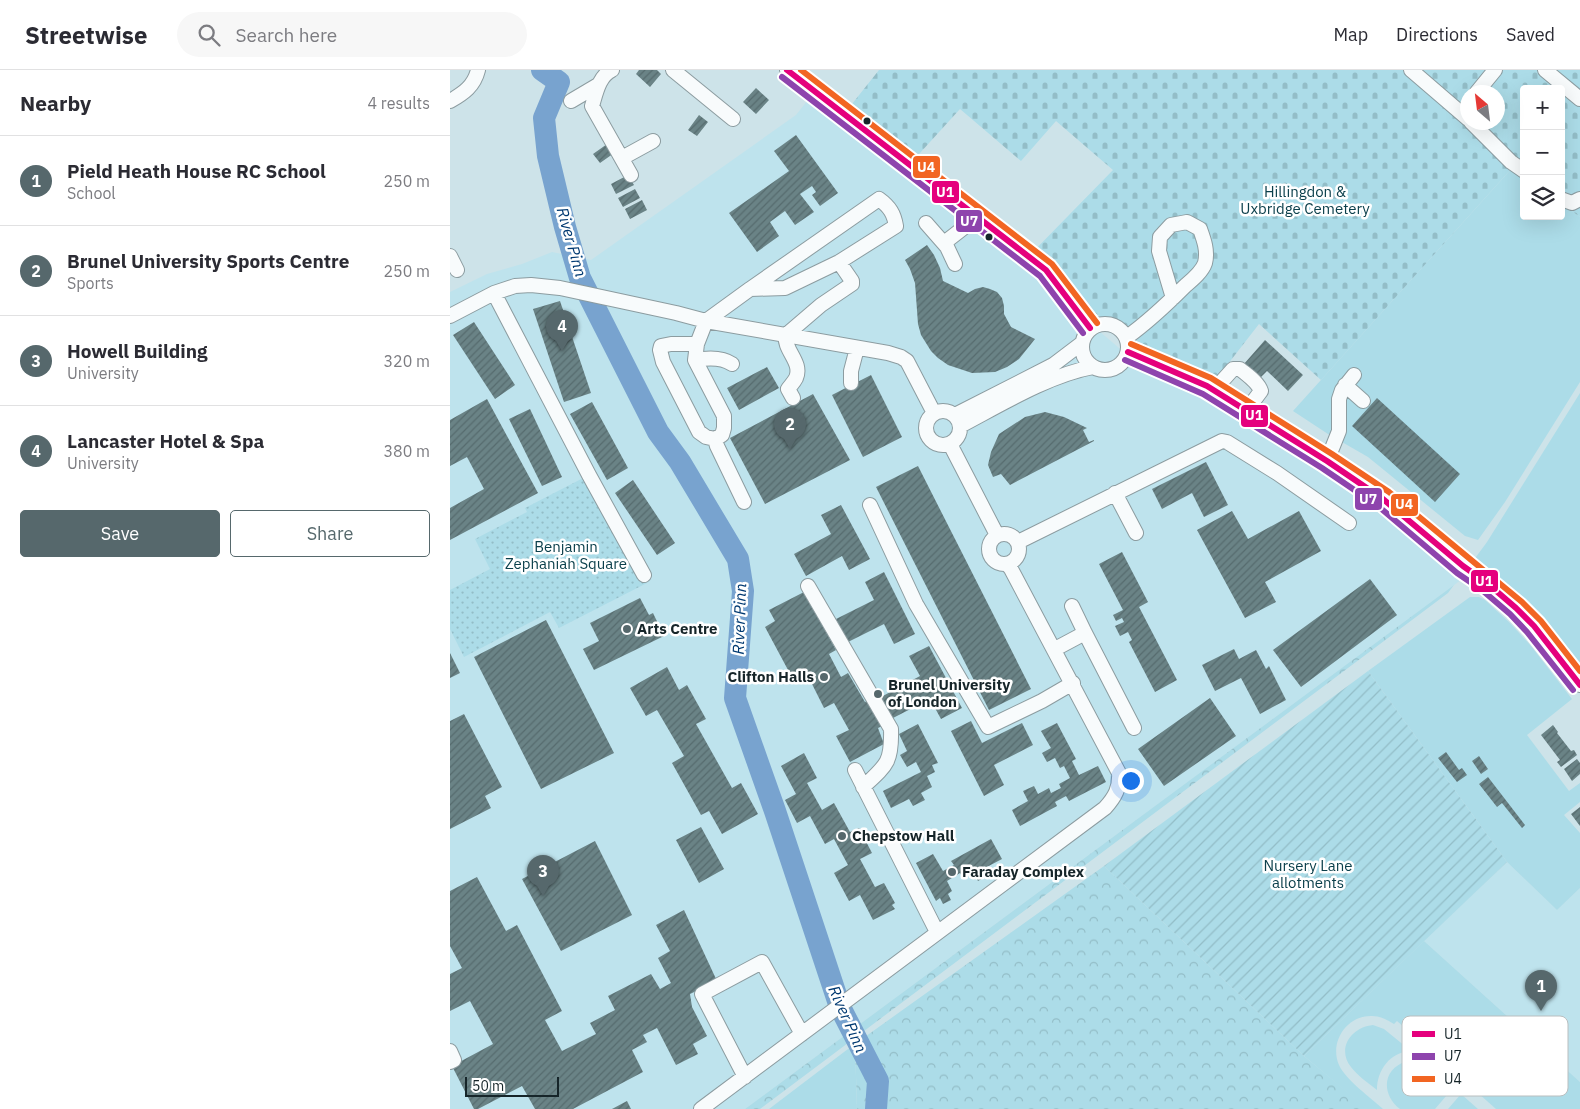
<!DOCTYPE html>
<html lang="en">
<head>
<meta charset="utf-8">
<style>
	body { margin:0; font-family:"IBM Plex Sans",sans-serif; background:#f7f7f7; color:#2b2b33 }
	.controls { position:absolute; right:15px; top:15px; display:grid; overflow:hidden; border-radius:5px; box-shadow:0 5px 20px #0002 }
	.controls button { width:45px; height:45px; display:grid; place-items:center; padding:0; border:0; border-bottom:1px solid #e1e1e2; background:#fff; color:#2b2b33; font:25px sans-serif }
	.compass { position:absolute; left:1010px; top:15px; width:45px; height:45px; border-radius:50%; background:#fff; box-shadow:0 5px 20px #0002; rotate:332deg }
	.scale { position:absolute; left:15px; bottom:12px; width:94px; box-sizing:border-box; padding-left:5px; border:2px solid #162529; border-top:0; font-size:14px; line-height:18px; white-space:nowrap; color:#162529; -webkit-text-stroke:4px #fff; paint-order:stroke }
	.you { position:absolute; left:680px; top:710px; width:18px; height:18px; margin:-12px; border:4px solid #fff; border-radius:50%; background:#1a73e8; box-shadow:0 0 0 8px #1a73e833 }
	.badge { display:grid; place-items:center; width:32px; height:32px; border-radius:50%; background:#56686c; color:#fff; font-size:16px; font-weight:700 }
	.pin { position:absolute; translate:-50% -41px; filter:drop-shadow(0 1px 2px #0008) }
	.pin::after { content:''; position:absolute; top:26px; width:18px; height:15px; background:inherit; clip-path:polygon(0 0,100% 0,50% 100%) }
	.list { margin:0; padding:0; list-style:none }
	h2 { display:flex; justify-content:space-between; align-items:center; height:65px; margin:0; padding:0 20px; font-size:21px }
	h2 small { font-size:16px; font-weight:400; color:#7c7c81 }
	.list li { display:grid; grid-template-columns:32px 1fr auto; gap:15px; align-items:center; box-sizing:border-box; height:90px; padding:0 20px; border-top:1px solid #e1e1e2 }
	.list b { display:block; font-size:19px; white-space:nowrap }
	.list p { margin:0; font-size:16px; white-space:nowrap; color:#7c7c81 }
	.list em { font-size:16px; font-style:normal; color:#7c7c81 }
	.actions { display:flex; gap:10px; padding:15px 20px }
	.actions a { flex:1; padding:11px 0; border:1px solid #56686c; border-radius:5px; text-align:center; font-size:18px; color:#56686c }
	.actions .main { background:#56686c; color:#fff }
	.icon { flex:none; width:28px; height:28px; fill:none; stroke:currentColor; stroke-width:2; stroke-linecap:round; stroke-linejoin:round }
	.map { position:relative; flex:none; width:1130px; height:1039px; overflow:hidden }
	header { display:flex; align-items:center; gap:30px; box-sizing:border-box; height:70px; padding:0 25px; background:#fff; border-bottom:1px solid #e1e1e2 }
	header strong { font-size:24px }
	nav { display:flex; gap:28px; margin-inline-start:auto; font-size:18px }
	.search { width:350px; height:45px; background:#f7f7f7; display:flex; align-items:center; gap:12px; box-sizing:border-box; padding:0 18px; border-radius:28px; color:#7c7c81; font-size:19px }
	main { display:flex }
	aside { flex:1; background:#fff }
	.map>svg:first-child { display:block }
	.built { fill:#bee3ed }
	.grass { fill:#acdce8 }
	.forest { fill:url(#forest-crowns) }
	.cemetery { fill:url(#cemetery-stones); fill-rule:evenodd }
	.park { fill:url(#park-dots) }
	.garden { fill:url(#garden-furrows) }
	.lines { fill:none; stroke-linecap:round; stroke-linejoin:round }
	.river { stroke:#78a3cf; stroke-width:22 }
	.building { fill:url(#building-hatch) }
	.minor-casing { stroke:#8c9ca0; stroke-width:16 }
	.minor { stroke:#f8fbfc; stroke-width:14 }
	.bus-1-casing { stroke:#fff; stroke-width:10 }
	.bus-2-casing { stroke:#fff; stroke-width:10 }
	.bus-3-casing { stroke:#fff; stroke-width:10 }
	.bus-1 { stroke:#e5007d; stroke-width:6 }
	.bus-2 { stroke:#8e44ad; stroke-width:6 }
	.bus-3 { stroke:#f26522; stroke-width:6 }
	.bus-dot { fill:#162529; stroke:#fff; stroke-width:2 }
	.poi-dot { fill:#56686c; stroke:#fff; stroke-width:2 }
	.labels { text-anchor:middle; stroke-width:5; stroke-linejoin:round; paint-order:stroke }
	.park-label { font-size:15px; fill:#0c404c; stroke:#fff }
	.poi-label { font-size:15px; font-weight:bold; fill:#162529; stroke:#fff; text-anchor:start }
	.water-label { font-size:16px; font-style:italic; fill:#003971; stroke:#fff }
	.key { fill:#fff; stroke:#b9bebf; stroke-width:1 }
	.key-label { font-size:14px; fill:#162529 }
	.line-badge { stroke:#fff; stroke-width:2 }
	.badge-label { font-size:14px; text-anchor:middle; font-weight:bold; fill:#fff }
</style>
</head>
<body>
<header>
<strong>Streetwise</strong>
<div class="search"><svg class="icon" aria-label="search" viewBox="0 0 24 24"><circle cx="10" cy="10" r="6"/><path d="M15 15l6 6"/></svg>Search here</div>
<nav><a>Map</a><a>Directions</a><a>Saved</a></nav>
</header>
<main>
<aside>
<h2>Nearby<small>4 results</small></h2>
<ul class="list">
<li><span class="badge">1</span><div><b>Pield Heath House RC School</b><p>School</p></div><em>250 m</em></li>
<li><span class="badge">2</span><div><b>Brunel University Sports Centre</b><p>Sports</p></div><em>250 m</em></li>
<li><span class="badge">3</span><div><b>Howell Building</b><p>University</p></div><em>320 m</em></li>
<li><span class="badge">4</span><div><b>Lancaster Hotel &amp; Spa</b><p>University</p></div><em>380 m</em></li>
</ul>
<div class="actions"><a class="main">Save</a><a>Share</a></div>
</aside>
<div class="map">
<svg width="1130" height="1039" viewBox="0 0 1130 1039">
	<defs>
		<pattern id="forest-crowns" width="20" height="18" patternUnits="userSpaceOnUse" patternTransform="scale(1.25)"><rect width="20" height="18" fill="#acdce8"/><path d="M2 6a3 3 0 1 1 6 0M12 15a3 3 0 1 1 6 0" fill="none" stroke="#93bdc7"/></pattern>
		<pattern id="cemetery-stones" width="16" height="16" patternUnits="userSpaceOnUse" patternTransform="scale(1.25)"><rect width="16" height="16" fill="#acdce8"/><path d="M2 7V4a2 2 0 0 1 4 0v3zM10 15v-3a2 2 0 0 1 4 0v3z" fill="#93bdc7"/></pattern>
		<pattern id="park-dots" width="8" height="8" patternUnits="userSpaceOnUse" patternTransform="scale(1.25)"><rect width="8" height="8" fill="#acdce8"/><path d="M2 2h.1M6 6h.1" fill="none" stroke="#93bdc7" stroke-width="1.8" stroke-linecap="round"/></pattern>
		<pattern id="garden-furrows" width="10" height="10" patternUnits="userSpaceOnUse" patternTransform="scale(1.25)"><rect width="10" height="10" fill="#acdce8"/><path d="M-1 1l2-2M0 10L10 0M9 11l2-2" fill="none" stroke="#93bdc7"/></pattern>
		<pattern id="building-hatch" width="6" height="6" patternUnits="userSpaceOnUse" patternTransform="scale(1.25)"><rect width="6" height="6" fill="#6a8386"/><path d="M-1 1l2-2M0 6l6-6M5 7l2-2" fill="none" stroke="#566b6e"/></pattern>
	</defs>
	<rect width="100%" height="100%" fill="#cde3e9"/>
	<path class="built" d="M365 21 576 189 616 233 682 289 790 342 982 467 1015 507 295 1039H0V222L37 204 72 194 102 182 141 190 346 45Z
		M1057 792 1107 840 1130 818V1012L974 871Z"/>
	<path class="grass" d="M1063 97 1074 105V146H1111V133L1130 147V312L1055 432 1028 470 1015 466 918 387 878 364 843 341Z
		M1130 323V601L1098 557 1023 491 1037 472Z
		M1020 527H1029L1035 530 1060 553 1081 576 1122 629 1077 665 1119 721 1130 713V732L1114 745 1130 763V818L1107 840 1057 792 918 601Z
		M974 871 1130 1012V1039H1046L947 951 944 954C937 950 931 946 922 946 897 945 879 972 889 995 895 1009 921 1028 933 1039H917L854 986Z
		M923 955 934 959 961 981C940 982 927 1000 927 1020 918 1013 907 1005 901 997 886 978 902 957 923 955Z
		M405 974 407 1039H319L394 982Z
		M957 991 973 993 996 1012 999 1019 997 1025 985 1039H950C931 1024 932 999 957 991Z
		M1011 1024 1028 1039H998Z"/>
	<path class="forest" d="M1004 515 998 523 310 1039H295Z
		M654 796 854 986 918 1039H407L405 974Z"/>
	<path class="cemetery" d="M429 0H1130V147L1111 133V19H1074V105L1063 97 871 310 809 254 764 312 693 278 633 234 576 189 663 100 606 51 571 91 510 39 460 94 394 44ZM1018 22H1048V52H1018Z"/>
	<path class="park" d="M139 405 197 513 109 558 100 542 14 587 0 559V520L40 499 25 469 77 442 75 438Z"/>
	<path class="garden" d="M918 601 1057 792 854 986 654 796Z"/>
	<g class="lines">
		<path class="river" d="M92 0 109 12 94 48 98 86 115 157 130 208 208 362 230 392 288 489 293 521 285 628 325 741 390 937 428 1011 426 1039"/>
	</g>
	<path class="building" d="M189 0H207L211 4 200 17 186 4Z
		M306 18 319 30 306 44 293 32Z
		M249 45 258 52 247 66 238 60Z
		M346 65 388 123 370 136 362 125 366 122 362 116 350 124 364 142 345 155 335 141 320 152 329 166 307 182 279 143 339 101 324 81Z
		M160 72 167 81 150 93 143 84Z
		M178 105 184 115 166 124 161 114Z
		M185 119 190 128 173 137 168 128Z
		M192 130 197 140 180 149 175 139Z
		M477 175 484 185 490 198 493 211 518 223 525 219 533 217 540 219 547 222 552 228 554 236V244L561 257 585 269 569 289 557 297 545 302 522 303 498 295 488 288 481 281 471 265 468 254 465 213 460 199 455 190Z
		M110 231 141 323 114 332 83 239Z
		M24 252 65 315 45 329 3 265Z
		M815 270 853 305 838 321 817 301 810 308 794 294Z
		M317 297 329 318 289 340 277 318Z
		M421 305 452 367 413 387 382 325Z
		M363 324 400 390 315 434 280 368Z
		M927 328 1010 404 985 432 902 356Z
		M37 329 88 423 0 470V438L34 419 17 387 0 396V350Z
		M142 332 178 398 157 410 120 344Z
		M80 339 112 407 92 416 59 349Z
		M595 342 614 347 637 358 633 360 639 372 644 370V371L560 415 551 404 543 407 538 395 541 382 549 364 575 347Z
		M756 392 778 435 754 447 742 423 712 439 702 419Z
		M468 396 581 619 539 640 426 417Z
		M183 410 225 473 207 485 165 423Z
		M391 435 420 489 399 500 392 486 356 506 344 484 381 464 371 445Z
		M782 441 798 469 849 441 871 481 815 512 826 532 795 548 747 460Z
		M672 482 698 532 689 537 727 610 705 622 679 572 682 570 678 562 670 566 665 556 674 552 672 548 666 551 663 545 673 540 649 494Z
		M434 502 465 564 444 574 434 554 398 572 386 549 424 530 415 512Z
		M920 509 947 545 851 617 823 580Z
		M354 522 386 580 379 584 391 607 398 603 415 632 423 628 436 654 428 658 434 674 400 692 386 666 399 660 384 633 374 638 358 606 345 613 315 557 325 551 319 540Z
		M190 528 199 545 203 543 214 566 144 600 133 579 149 571 140 553Z
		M96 550 164 683 91 719 24 587Z
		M479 576 512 638 491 649 480 629 443 648 431 627 470 606 459 586Z
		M784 579 789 589 806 580 816 599 819 596 836 630 810 644 791 608 765 621 752 595Z
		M0 583 10 603 0 608Z
		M217 597 229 620 237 615 256 649 246 654 282 718 291 713 308 744 272 764 259 741 251 745 222 693 234 686 207 640 196 646 180 618Z
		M760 628 786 666 714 716 688 679Z
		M14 644 52 717 35 726 41 738 0 759V651Z
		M521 651 532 673 572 653 583 675 544 695 554 715 534 726 501 661Z
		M607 653 626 689 622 691 629 705 648 696 656 712 619 731 616 726 605 732 607 736 570 756 562 740 578 731 573 721 584 716 588 724 599 718 601 723 611 718 609 714 620 708 614 696 610 698 605 688 597 692 592 683 601 678 591 661Z
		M468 654 488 693 482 695 485 702 477 706 482 717 471 723 475 730 463 736 459 729 441 738 433 721 471 702 466 692 457 697 450 685 457 681 449 664Z
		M1103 655 1108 662 1107 663 1121 681 1124 680 1127 685 1111 697 1107 692 1110 690 1091 665Z
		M996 682 1009 700 1012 698 1017 705 1007 712 988 688Z
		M354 683 367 708 357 713 372 740 384 733 400 762 409 758 422 783 410 789 425 817 434 813 445 833 442 835 445 839 423 850 410 825 399 831 384 803 398 795 384 769 375 774 360 746 347 753 335 730 346 724 331 696Z
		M1029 686 1038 699 1031 704 1022 691Z
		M1127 689 1130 693V704L1122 711 1114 699Z
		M1038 707 1075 755 1072 758 1052 733 1047 737 1029 714Z
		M1130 737V756L1121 744Z
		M251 757 274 799 249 813 226 770Z
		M541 769 552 789 533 799 537 806 528 811 523 802 513 808 510 803 497 811 502 821 498 824 501 830 493 834 490 828 486 831 466 793 483 784 493 801 504 795 501 791Z
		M145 771 182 845 111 881 72 809Z
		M27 807 56 861 67 855 112 941 95 950 112 981 146 964 140 953 165 940 158 926 201 904 210 919 221 913 208 888 220 881 206 855 234 840 267 911 240 924 242 937 257 966 243 974 248 984 226 995 207 958 193 965 197 972 182 980 193 1002 123 1039H85L72 1016 28 1039H24L2 996 43 974 20 931 0 941V904L12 898 0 876V821Z
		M177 1031 181 1039H162Z"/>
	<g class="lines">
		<defs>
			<path id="minor" d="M162 0C149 6 146 23 142 36L181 105
				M223 0 283 49
				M337 0 596 200 640 258
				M961 0 1018 49
				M1095 0 1130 29
				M1027 22 1045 0
				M0 31C14 23 24 16 28 0
				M121 31 148 15
				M1021 52 1061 92 1074 101
				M172 88 203 71
				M1111 129 1122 133 1130 129
				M476 153 497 177 505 194
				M494 173 521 152 527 146
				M0 186 7 200
				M44 223 139 405 194 505
				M0 246 44 223 65 216 81 215 110 218 226 243 256 251 438 283 451 287 457 291 484 343
				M632 277a23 23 0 1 1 46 0a23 23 0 1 1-46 0Z
				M677 267C698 252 716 235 735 216 742 210 752 202 755 193 758 181 754 170 750 159L737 152 721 155 710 167 709 181 723 228
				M247 274 245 290 274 346V358L272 365 265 369 256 367 249 362 213 292 210 280 211 276 221 274H247L256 251 300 219 335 218 389 192 446 156C444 144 440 137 429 129L300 219
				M678 282 757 316 848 374 877 391 933 429 1013 496 1037 513 1066 538 1084 556 1130 615
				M245 290C256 288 272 287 282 294
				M401 313V301L407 278
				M895 315 913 331
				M764 320 783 299H790C797 305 808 312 811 321L796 341
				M343 328 338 319C341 315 344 312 346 308 353 292 333 280 336 265L371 235 402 214V211L389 192
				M476 358a17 17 0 1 1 34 0a17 17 0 1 1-34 0Z
				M505 345 603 295 632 273
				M510 356C550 335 599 305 643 297
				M265 369 267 376 294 432
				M500 374 547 465
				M877 391 889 361V329L892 320 904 305
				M665 423 686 463
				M420 435 466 534 538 657 592 631 623 613
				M539 479a15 15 0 1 1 30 0a15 15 0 1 1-30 0Z
				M568 472 772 371 777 372 827 403 899 453
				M358 516 441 659C442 692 437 695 413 717
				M622 536 635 563 684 658
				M605 579 635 563
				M405 700 487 862
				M0 981 4 990 0 992
				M295 1007 252 924 312 892 352 964
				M251 1039 655 738C665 727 670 718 669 703L561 499 557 494"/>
		</defs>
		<use href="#minor" class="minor-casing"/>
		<use href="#minor" class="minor"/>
		<defs>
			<path id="bus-1" d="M337 0 596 200 640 258
				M678 282 757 316 877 391 933 429 1013 496 1037 513 1066 538 1084 556 1130 615"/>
			<path id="bus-2" d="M332 7 590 206 633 263
				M675 290 753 324 872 398 928 436 1007 503 1032 520 1060 544 1077 562 1123 620"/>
			<path id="bus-3" d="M351 0 602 194 647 253
				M681 274 761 308 882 384 939 422 1072 532 1091 551 1130 601"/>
		</defs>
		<use href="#bus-1" class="bus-1-casing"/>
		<use href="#bus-2" class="bus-2-casing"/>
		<use href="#bus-3" class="bus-3-casing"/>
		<use href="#bus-1" class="bus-1"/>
		<use href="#bus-2" class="bus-2"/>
		<use href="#bus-3" class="bus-3"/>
	</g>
	<g class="bus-dot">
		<circle cx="417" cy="51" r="4.5"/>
		<circle cx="539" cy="167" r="4.5"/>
	</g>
	<g class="poi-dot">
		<circle cx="177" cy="559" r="5"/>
		<circle cx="374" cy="607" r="5"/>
		<circle cx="428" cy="624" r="5"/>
		<circle cx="392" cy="766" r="5"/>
		<circle cx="502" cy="802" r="5"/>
	</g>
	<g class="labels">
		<g class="park-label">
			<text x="855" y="127">Hillingdon &amp;<tspan x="855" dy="17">Uxbridge Cemetery</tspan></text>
			<text x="116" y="482">Benjamin<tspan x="116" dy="17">Zephaniah Square</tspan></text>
			<text x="858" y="801">Nursery Lane<tspan x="858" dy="17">allotments</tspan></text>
		</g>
		<g class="poi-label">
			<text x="187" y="564">Arts Centre</text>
			<text x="364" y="612" text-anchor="end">Clifton Halls</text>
			<text x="438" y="620">Brunel University<tspan x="438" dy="17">of London</tspan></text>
			<text x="402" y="771">Chepstow Hall</text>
			<text x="512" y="807">Faraday Complex</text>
		</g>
		<g class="water-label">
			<text transform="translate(122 172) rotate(74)" y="6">River Pinn</text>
			<text transform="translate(289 549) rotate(-88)" y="6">River Pinn</text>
			<text transform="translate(398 949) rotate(66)" y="6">River Pinn</text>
		</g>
	</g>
	<rect x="952" y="946" width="166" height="80" rx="8" class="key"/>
	<rect x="962" y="961" width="23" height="6" fill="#e5007d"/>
	<rect x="962" y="983" width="23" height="7" fill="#8e44ad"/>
	<rect x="962" y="1006" width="23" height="6" fill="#f26522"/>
	<g class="key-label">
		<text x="994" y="969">U1</text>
		<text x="994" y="991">U7</text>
		<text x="994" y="1014">U4</text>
	</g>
	<g class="line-badge">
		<rect x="462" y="85" width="29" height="24" rx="5" fill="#f26522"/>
		<rect x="481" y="110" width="29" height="24" rx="5" fill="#e5007d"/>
		<rect x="505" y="139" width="28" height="24" rx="5" fill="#8e44ad"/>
		<rect x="790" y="334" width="29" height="24" rx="5" fill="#e5007d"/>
		<rect x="904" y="417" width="29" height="24" rx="5" fill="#8e44ad"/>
		<rect x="940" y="423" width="29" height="24" rx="5" fill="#f26522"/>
		<rect x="1020" y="499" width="29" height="24" rx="5" fill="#e5007d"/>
	</g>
	<g class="badge-label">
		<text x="476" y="102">U4</text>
		<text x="495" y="127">U1</text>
		<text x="519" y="156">U7</text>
		<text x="804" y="350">U1</text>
		<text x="918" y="434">U7</text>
		<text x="954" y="439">U4</text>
		<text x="1034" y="516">U1</text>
	</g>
</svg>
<div class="controls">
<button>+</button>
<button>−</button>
<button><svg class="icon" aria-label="layers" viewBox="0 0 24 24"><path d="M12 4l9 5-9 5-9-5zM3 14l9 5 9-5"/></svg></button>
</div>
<svg class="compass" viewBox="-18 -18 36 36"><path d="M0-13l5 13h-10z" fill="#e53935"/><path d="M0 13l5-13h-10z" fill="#7c7c81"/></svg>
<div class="scale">50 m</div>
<div class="you"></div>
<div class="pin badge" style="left:1091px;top:941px">1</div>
<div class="pin badge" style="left:340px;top:379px">2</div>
<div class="pin badge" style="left:93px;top:826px">3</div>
<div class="pin badge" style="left:112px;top:281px">4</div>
</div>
</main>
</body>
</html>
